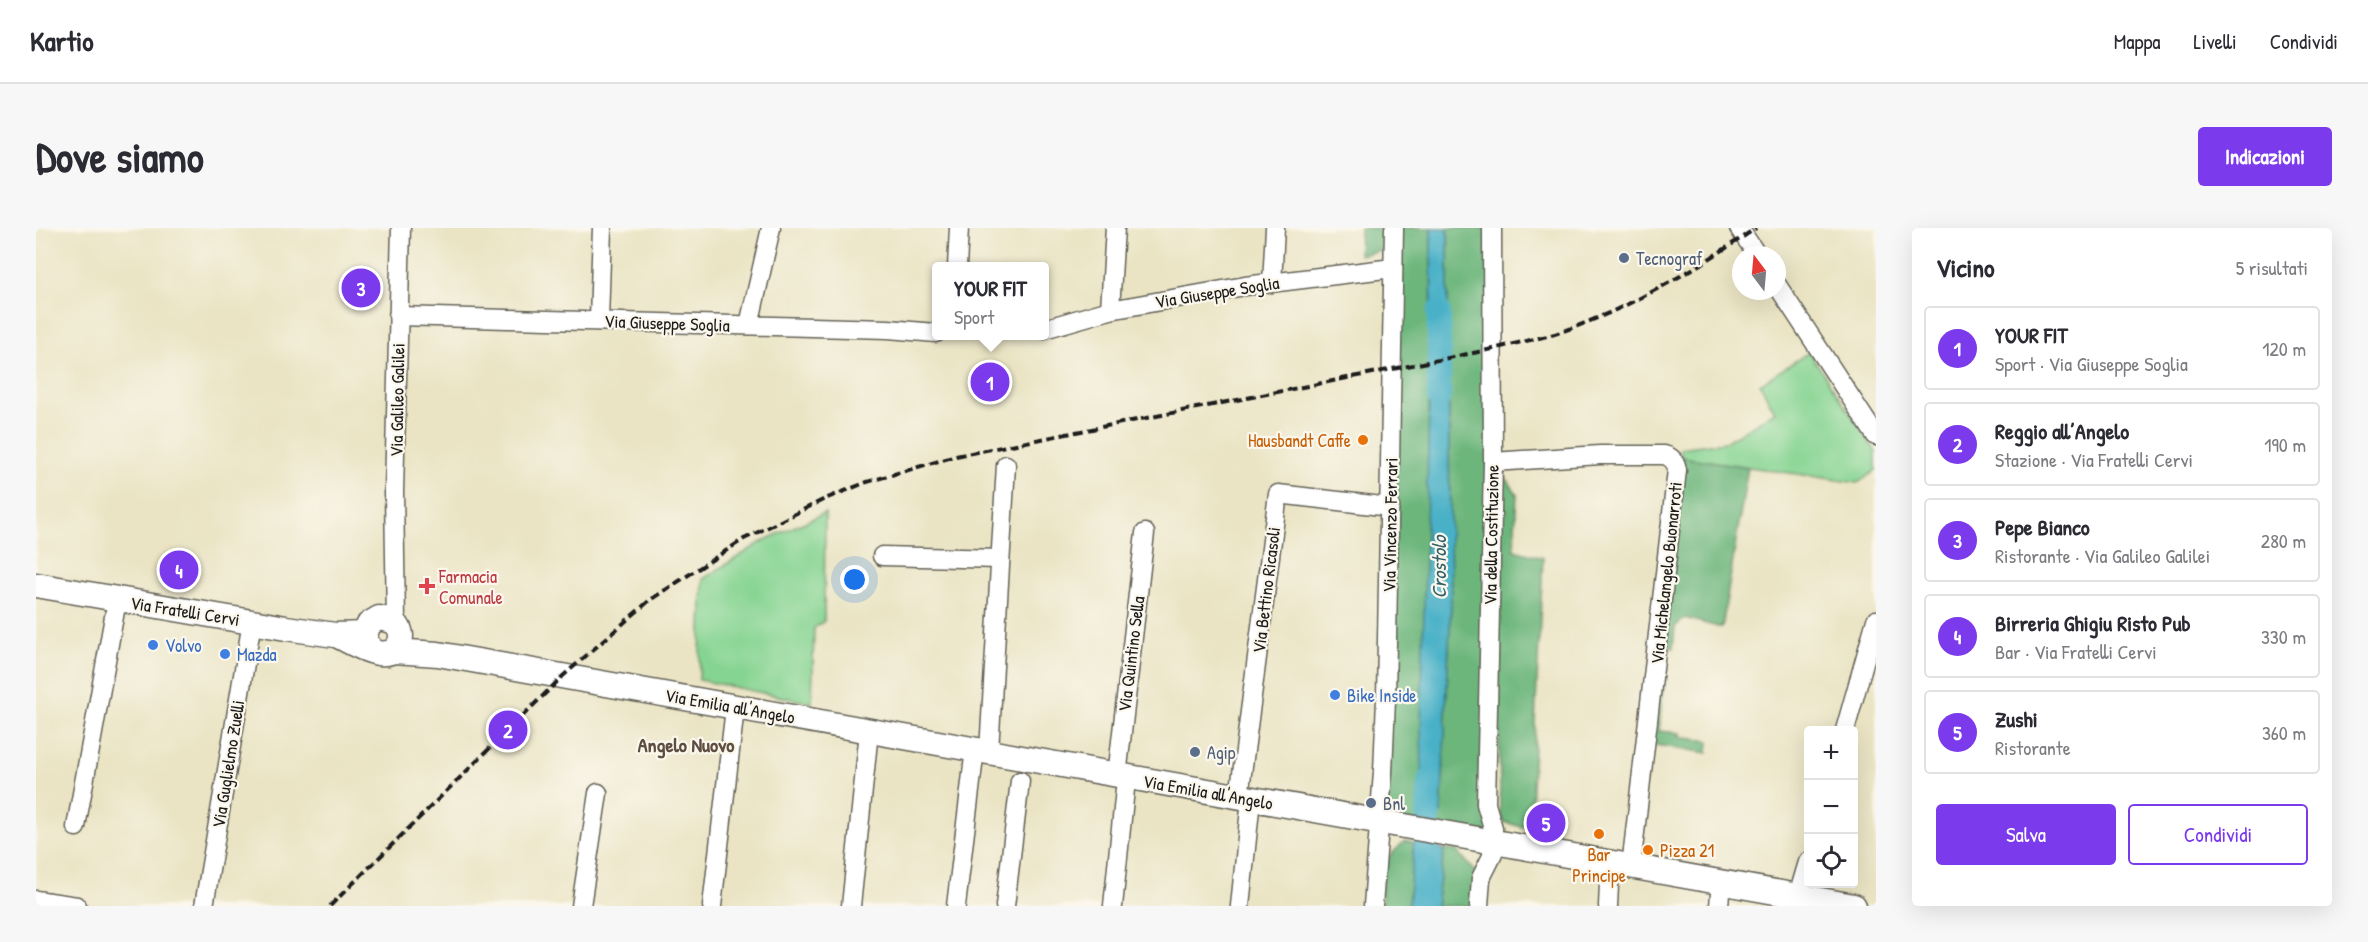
<!DOCTYPE html>
<html lang="it">
<meta charset="utf-8">
<style>
:root{--surface:#fff;--page:#f7f7f7;--text:#2b2b33;--muted:#7c7c81;--line:#e1e1e2;--accent:#7c3aed}
body{margin:0;font-family:"Patrick Hand",sans-serif;background:var(--page);color:var(--text)}
.controls{position:absolute;right:18px;bottom:18px;display:grid;overflow:hidden;border-radius:6px;box-shadow:0 6px 24px #0002}
.controls button{width:54px;height:54px;display:grid;place-items:center;padding:0;border:0;border-bottom:2px solid var(--line);background:var(--surface);color:var(--text);font:30px sans-serif}
.compass{position:absolute;left:1696px;top:18px;width:54px;height:54px;border-radius:50%;background:var(--surface);box-shadow:0 6px 24px #0002;rotate:344deg}
.you{position:absolute;left:819px;top:352px;width:21px;height:21px;margin:-15px;border:4px solid #fff;border-radius:50%;background:#1a73e8;box-shadow:0 0 0 9px #1a73e833}
.badge{display:grid;place-items:center;width:39px;height:39px;border-radius:50%;background:var(--accent);color:#fff;font-size:20px;font-weight:700}
.pin{position:absolute;translate:-50% -50%;border:3px solid #fff;box-shadow:0 2px 6px #0006}
.popup{position:absolute;left:896px;top:34px;width:117px;height:78px;box-sizing:border-box;display:grid;place-content:center;border-radius:6px;background:var(--surface);filter:drop-shadow(0 2px 4px #0005);font-size:20px;white-space:nowrap;color:var(--muted)}
.popup b{font-size:22px;color:var(--text)}
.popup::after{content:'';position:absolute;left:50%;top:100%;margin-left:-12px;border:12px solid transparent;border-top-color:var(--surface)}
.list{margin:0;padding:0;list-style:none}
h2{display:flex;justify-content:space-between;align-items:center;height:78px;margin:0;padding:0 24px;font-size:26px}
h2 small{font-size:20px;font-weight:400;color:var(--muted)}
.list li{display:grid;grid-template-columns:39px 1fr auto;gap:18px;align-items:center;box-sizing:border-box;height:84px;margin:0 12px 12px;padding:0 12px;border:2px solid var(--line);border-radius:6px}
.list b{display:block;font-size:22px;white-space:nowrap}
.list p{margin:0;font-size:20px;white-space:nowrap;color:var(--muted)}
.list em{font-size:20px;font-style:normal;color:var(--muted)}
.actions{display:flex;gap:12px;padding:18px 24px}
.actions a{flex:1;padding:14px 0;border:2px solid var(--accent);border-radius:6px;text-align:center;font-size:21px;color:var(--accent)}
.actions .main{background:var(--accent);color:#fff}
.icon{flex:none;width:33px;height:33px;fill:none;stroke:currentColor;stroke-width:2;stroke-linecap:round;stroke-linejoin:round}
.map{position:relative;flex:none;width:1840px;height:678px;overflow:hidden;border-radius:6px}
header{display:flex;align-items:center;gap:36px;box-sizing:border-box;height:84px;padding:0 30px;background:var(--surface);border-bottom:2px solid var(--line)}
header strong{font-size:28px}
nav{display:flex;gap:33px;margin-inline-start:auto;font-size:21px}
.intro{display:flex;align-items:center;justify-content:space-between;box-sizing:border-box;height:144px;padding:0 36px}
h1{margin:0;font-size:42px}
.button{padding:15px 27px;border-radius:6px;background:var(--accent);color:#fff;font-size:21px;font-weight:700}
main{display:flex;gap:36px;padding:0 36px}
aside{flex:1;background:var(--surface);border-radius:6px;box-shadow:0 6px 24px #0002}
.map>svg:first-child{display:block}
.green{fill:#86d492;stroke:#517857;stroke-width:1.5}
.forest{fill:#6cb67c;stroke:#44694c;stroke-width:1.5;fill-rule:evenodd}
.water{fill:#49b1c7;stroke:#326672;stroke-width:1.5}
.lines{fill:none;stroke-linecap:round;stroke-linejoin:round}
.river{stroke:#49b1c7;stroke-width:24}
.minor-casing{stroke:#646257;stroke-width:21}
.major-casing{stroke:#646257;stroke-width:27}
.minor{stroke:#fff;stroke-width:18}
.major{stroke:#fff;stroke-width:24}
.rail{stroke:#1c1c1c;stroke-width:4;stroke-dasharray:9 4.5;stroke-linecap:butt}
.service-dot{fill:#5c6f8a;stroke:#fbf7ec;stroke-width:2}
.food-dot{fill:#e8710a;stroke:#fbf7ec;stroke-width:2}
.health-dot{fill:#e0444e;stroke:#fbf7ec;stroke-width:2}
.shop-dot{fill:#3f7fe0;stroke:#fbf7ec;stroke-width:2}
.labels{text-anchor:middle;dominant-baseline:central;stroke-width:4.5;stroke-linejoin:round;paint-order:stroke}
.service-label{font-size:18px;fill:#4e5e75;stroke:#fbf7ec;text-anchor:start}
.street-label{font-size:18px;fill:#1c1c1c;stroke:#fbf7ec}
.food-label{font-size:18px;fill:#c56008;stroke:#fbf7ec;text-anchor:end}
.health-label{font-size:18px;fill:#be3a42;stroke:#fbf7ec;text-anchor:start}
.shop-label{font-size:18px;fill:#366cbe;stroke:#fbf7ec;text-anchor:start}
.water-label{font-size:20px;font-style:italic;fill:#305f69;stroke:#fbf7ec}
.neighbourhood-label{font-size:20px;font-weight:bold;fill:#5e4e41;stroke:#fbf7ec}
</style>
<header>
<strong>Kartio</strong>
<nav><a>Mappa</a><a>Livelli</a><a>Condividi</a></nav>
</header>
<div class="intro"><h1>Dove siamo</h1><a class="button">Indicazioni</a></div>
<main>
<div class="map">
<svg width="1840" height="678" viewBox="0 0 1840 678">
<rect width="100%" height="100%" fill="#fbf7ec"/>
<filter id="ink" filterUnits="userSpaceOnUse"><feTurbulence type="fractalNoise" baseFrequency=".0167" numOctaves="2"/><feDisplacementMap in="SourceGraphic" scale="12" xChannelSelector="R" yChannelSelector="G"/><feConvolveMatrix kernelMatrix="1 2 1 2 8 2 1 2 1" color-interpolation-filters="sRGB"/></filter>
<filter id="wash" filterUnits="userSpaceOnUse"><feTurbulence type="fractalNoise" baseFrequency=".008" numOctaves="4" result="noise"/><feDisplacementMap in="SourceGraphic" scale="24" xChannelSelector="R" yChannelSelector="G"/><feGaussianBlur stdDeviation="1.35" result="paint"/><feColorMatrix in="noise" values="0 0 0 0 0 0 0 0 0 0 0 0 0 0 0 0 0 1.4 0 .05"/><feComposite in="paint" operator="in"/></filter>
<g filter="url(#wash)">
<rect width="100%" height="100%" fill="#eae4c4"/>
<g class="green">
<polygon points="1773,124 1840,224 1840,242 1822,255 1645,229 1644,220 1689,214 1739,184 1724,156"/>
<polygon points="789,285 788,393 778,400 776,475 663,452 667,351 729,312"/>
</g>
<g class="forest">
<polygon points="1324,0 1351,0 1351,21 1323,27"/>
<path d="M1358,0H1395L1396,118L1412,115V0H1456L1457,614L1343,593ZM1412,134L1415,376L1405,585L1394,138Z"/>
<polygon points="1645,229 1712,239 1686,400 1649,390 1639,399 1637,420 1628,419 1627,426 1631,427 1623,503 1644,505 1644,509 1673,513 1672,525 1613,516"/>
<polygon points="1466,244 1481,266 1478,322 1507,330 1494,601 1468,594 1464,587 1462,373 1464,246"/>
<polygon points="1369,613 1378,615 1372,678 1345,678 1348,633"/>
<polygon points="1408,621 1421,623 1445,650 1443,678 1400,678"/>
</g>
<g class="water">
<polygon points="1395,0 1412,0 1412,115 1396,118"/>
<polygon points="1412,134 1415,376 1405,586 1387,582 1385,502 1394,137"/>
<polygon points="1378,615 1408,621 1400,678 1372,678"/>
</g>
<g class="lines">
<g class="river">
<polyline points="1403,169 1403,84"/>
<polyline points="1387,678 1394,552"/>
</g>
</g>
</g>
<g filter="url(#ink)">
<g class="lines">
<g class="minor-casing">
<g id="minor">
<polyline points="1703,0 1721,27"/>
<polyline points="921,39 923,0"/>
<polyline points="1236,55 1239,0"/>
<polyline points="1741,57 1840,208"/>
<polyline points="1074,82 1079,0"/>
<polyline points="362,88 852,101 900,105"/>
<polyline points="563,92 566,0"/>
<polyline points="713,97 735,0"/>
<polyline points="1008,101 1074,82 1209,58 1357,40"/>
<path d="M1457,234L1564,227H1628C1636,229 1640,234 1641,242L1595,639"/>
<polyline points="846,328 964,331"/>
<polyline points="360,395 358,263 365,0"/>
<polyline points="1809,502 1840,392"/>
<polyline points="953,523 970,237"/>
<polyline points="1081,548 1109,305"/>
<polyline points="1203,569 1242,266 1354,279"/>
<polyline points="40,599 81,372"/>
<polyline points="0,672 41,678"/>
<polyline points="168,678 216,394"/>
<polyline points="545,678 562,565"/>
<polyline points="676,678 699,480"/>
<polyline points="815,678 833,503"/>
<polyline points="920,678 939,521"/>
<polyline points="969,678 984,553"/>
<polyline points="1077,678 1089,561"/>
<polyline points="1204,678 1215,571"/>
<polyline points="1337,678 1347,544 1350,471 1358,0"/>
<polyline points="1443,678 1445,650 1457,626 1457,600 1450,576 1457,234 1456,0"/>
<polyline points="1572,678 1574,635"/>
<polyline points="1683,678 1685,653"/>
<polyline points="1759,678 1772,634"/>
</g>
</g>
<g class="major-casing">
<g id="major">
<polyline points="0,357 250,400 299,407 329,406"/>
<path d="M304,409C319,416 354,439 364,414C367,406 363,398 357,393L343,390L333,396L328,410L336,423"/>
<polyline points="358,423 402,426 1818,678"/>
</g>
</g>
<use href="#minor" class="minor"/>
<use href="#major" class="major"/>
<path class="rail" d="M294,678L527,448L614,372L708,311L789,271L831,254L920,228L1457,121C1476,116 1496,112 1515,107C1586,85 1659,42 1720,0"/>
</g>
</g>
<g class="service-dot">
<circle cx="1588" cy="30" r="6"/>
<circle cx="1159" cy="524" r="6"/>
<circle cx="1335" cy="575" r="6"/>
</g>
<g class="food-dot">
<circle cx="1327" cy="212" r="6"/>
<circle cx="1563" cy="606" r="6"/>
<circle cx="1612" cy="622" r="6"/>
</g>
<path class="health-dot" d="M388 349h6v6h6v6h-6v6h-6v-6h-6v-6h6z"/>
<g class="shop-dot">
<circle cx="117" cy="417" r="6"/>
<circle cx="189" cy="426" r="6"/>
<circle cx="1299" cy="467" r="6"/>
</g>
<g class="labels">
<g class="service-label">
<text x="1600" y="30">Tecnograf</text>
<text x="1171" y="524">Agip</text>
<text x="1347" y="575">Bnl</text>
</g>
<g class="street-label">
<text transform="translate(1181 64) rotate(-9)">Via Giuseppe Soglia</text>
<text transform="translate(631 95) rotate(2)">Via Giuseppe Soglia</text>
<text transform="translate(361 172) rotate(-89)">Via Galileo Galilei</text>
<text transform="translate(1354 297) rotate(-89)">Via Vincenzo Ferrari</text>
<text transform="translate(1455 307) rotate(-89)">Via della Costituzione</text>
<text transform="translate(1630 345) rotate(-84)">Via Michelangelo Buonarroti</text>
<text transform="translate(1230 362) rotate(-83)">Via Bettino Ricasoli</text>
<text transform="translate(149 383) rotate(9)">Via Fratelli Cervi</text>
<text transform="translate(1095 426) rotate(-83)">Via Quintino Sella</text>
<text transform="translate(694 478) rotate(10)">Via Emilia all'Angelo</text>
<text transform="translate(192 536) rotate(-81)">Via Guglielmo Zuelli</text>
<text transform="translate(1172 564) rotate(10)">Via Emilia all'Angelo</text>
</g>
<g class="food-label">
<text x="1315" y="212">Hausbandt Caffe</text>
<text x="1624" y="622" text-anchor="start">Pizza 21</text>
<text x="1563" y="626" text-anchor="middle">Bar<tspan x="1563" dy="21">Principe</tspan></text>
</g>
<g class="health-label">
<text x="403" y="348">Farmacia<tspan x="403" dy="21">Comunale</tspan></text>
</g>
<g class="shop-label">
<text x="129" y="417">Volvo</text>
<text x="201" y="426">Mazda</text>
<text x="1311" y="467">Bike Inside</text>
</g>
<g class="water-label">
<text transform="translate(1402 339) rotate(-90)">Crostolo</text>
</g>
<g class="neighbourhood-label">
<text x="650" y="516">Angelo Nuovo</text>
</g>
</g>
</svg>
<div class="controls">
<button>+</button>
<button>−</button>
<button><svg class="icon" aria-label="locate" viewBox="0 0 24 24"><circle cx="12" cy="12" r="6"/><path d="M12 2v4M12 18v4M2 12h4M18 12h4"/></svg></button>
</div>
<svg class="compass" viewBox="-18 -18 36 36"><path d="M0-13l5 13h-10z" fill="#e53935"/><path d="M0 13l5-13h-10z" fill="#7c7c81"/></svg>
<div class="you"></div>
<div class="pin badge" style="left:954px;top:154px">1</div>
<div class="popup"><b>YOUR FIT</b>Sport</div>
<div class="pin badge" style="left:472px;top:502px">2</div>
<div class="pin badge" style="left:325px;top:60px">3</div>
<div class="pin badge" style="left:143px;top:342px">4</div>
<div class="pin badge" style="left:1510px;top:595px">5</div>
</div>
<aside>
<h2>Vicino<small>5 risultati</small></h2>
<ul class="list">
<li><span class="badge">1</span><div><b>YOUR FIT</b><p>Sport · Via Giuseppe Soglia</p></div><em>120 m</em></li>
<li><span class="badge">2</span><div><b>Reggio all’Angelo</b><p>Stazione · Via Fratelli Cervi</p></div><em>190 m</em></li>
<li><span class="badge">3</span><div><b>Pepe Bianco</b><p>Ristorante · Via Galileo Galilei</p></div><em>280 m</em></li>
<li><span class="badge">4</span><div><b>Birreria Ghigiu Risto Pub</b><p>Bar · Via Fratelli Cervi</p></div><em>330 m</em></li>
<li><span class="badge">5</span><div><b>Zushi</b><p>Ristorante</p></div><em>360 m</em></li>
</ul>
<div class="actions"><a class="main">Salva</a><a>Condividi</a></div>
</aside>
</main>
